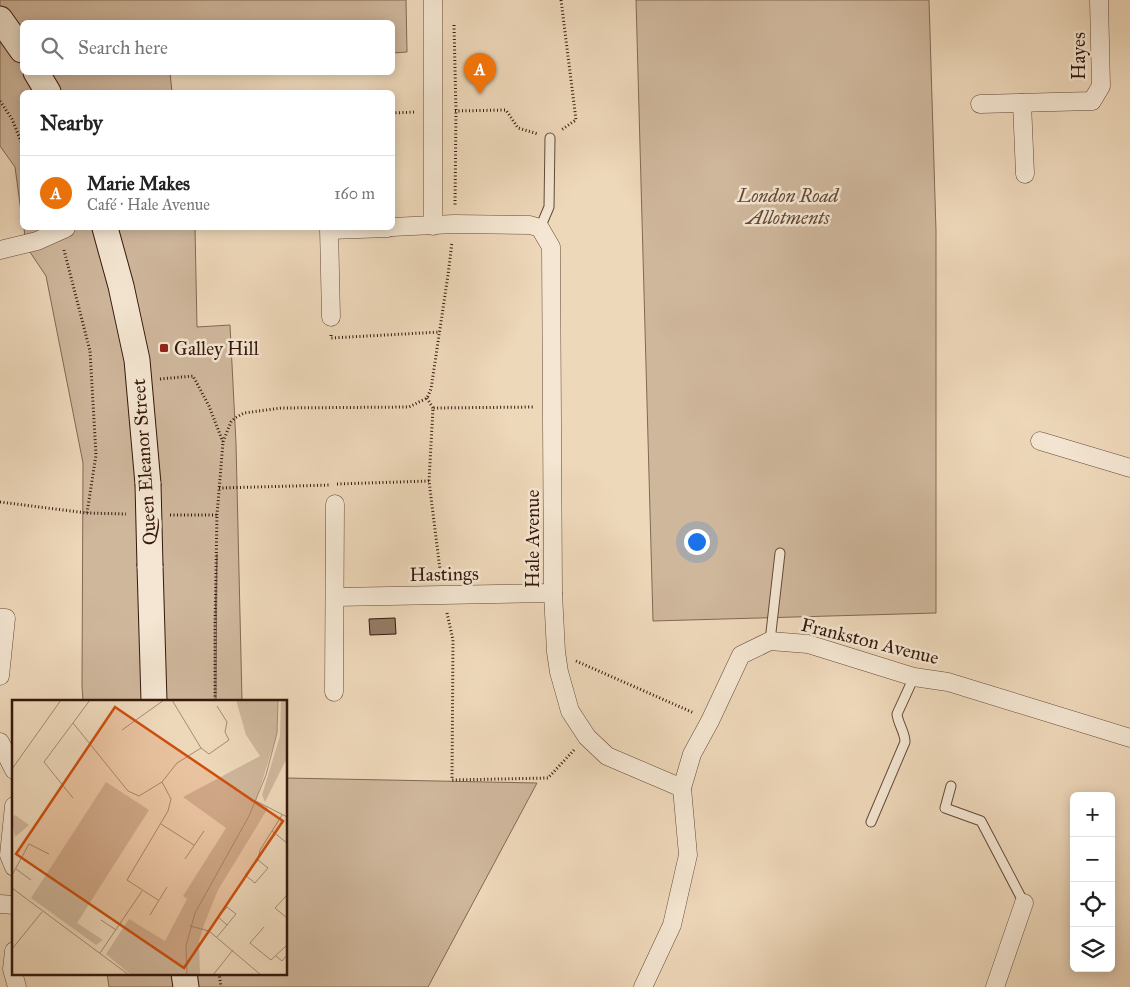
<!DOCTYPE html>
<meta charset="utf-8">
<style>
:root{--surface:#fff;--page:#f6f6f6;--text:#222;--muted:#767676;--line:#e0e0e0;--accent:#8f2418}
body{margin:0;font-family:"IM FELL Great Primer",serif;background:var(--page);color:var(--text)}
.controls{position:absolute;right:15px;bottom:15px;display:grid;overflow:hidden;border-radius:8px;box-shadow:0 2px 12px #0003}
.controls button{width:45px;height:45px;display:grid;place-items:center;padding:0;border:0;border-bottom:1px solid var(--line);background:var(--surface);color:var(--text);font:25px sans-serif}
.you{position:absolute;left:696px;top:541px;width:18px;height:18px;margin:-12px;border:4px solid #fff;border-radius:50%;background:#1a73e8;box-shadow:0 0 0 8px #1a73e833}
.badge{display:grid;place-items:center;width:32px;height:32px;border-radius:50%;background:var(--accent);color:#fff;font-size:16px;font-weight:700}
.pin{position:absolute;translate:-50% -41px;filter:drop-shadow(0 1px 2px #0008)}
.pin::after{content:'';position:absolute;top:26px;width:18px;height:15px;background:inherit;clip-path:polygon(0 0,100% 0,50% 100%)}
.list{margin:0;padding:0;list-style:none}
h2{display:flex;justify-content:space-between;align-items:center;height:65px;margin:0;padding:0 20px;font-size:21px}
h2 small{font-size:16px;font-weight:400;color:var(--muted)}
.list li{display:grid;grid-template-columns:32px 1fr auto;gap:15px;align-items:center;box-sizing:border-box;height:75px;padding:0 20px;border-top:1px solid var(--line)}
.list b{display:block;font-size:19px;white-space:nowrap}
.list p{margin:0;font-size:16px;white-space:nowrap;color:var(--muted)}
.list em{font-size:16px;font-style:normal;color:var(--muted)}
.icon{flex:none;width:28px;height:28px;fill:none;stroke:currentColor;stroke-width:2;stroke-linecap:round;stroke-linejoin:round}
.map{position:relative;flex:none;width:1130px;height:987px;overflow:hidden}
.search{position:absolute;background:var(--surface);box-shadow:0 2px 12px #0003;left:20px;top:20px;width:375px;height:55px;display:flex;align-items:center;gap:12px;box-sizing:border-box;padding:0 18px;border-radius:8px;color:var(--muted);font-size:19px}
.panel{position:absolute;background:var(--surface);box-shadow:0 2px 12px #0003;left:20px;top:90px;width:375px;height:140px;border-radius:8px}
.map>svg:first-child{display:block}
.green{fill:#cfb79c;stroke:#826854}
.building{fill:#957c66;stroke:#35180c}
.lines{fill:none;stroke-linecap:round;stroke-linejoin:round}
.lane-casing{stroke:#634838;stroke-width:11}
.street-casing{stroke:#634838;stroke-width:19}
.secondary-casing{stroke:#35180c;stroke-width:27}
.path{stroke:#35180c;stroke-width:3;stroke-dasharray:1 2.5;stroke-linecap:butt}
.lane{stroke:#f4e6d2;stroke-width:9}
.street{stroke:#f4e6d2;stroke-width:18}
.secondary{stroke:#f4e6d2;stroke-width:25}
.secondary-bridge-casing{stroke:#35180c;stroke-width:27;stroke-linecap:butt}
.secondary-bridge{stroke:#f4e6d2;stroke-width:25}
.poi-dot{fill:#8f2418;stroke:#f4e6d2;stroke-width:2}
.labels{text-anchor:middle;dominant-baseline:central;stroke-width:5;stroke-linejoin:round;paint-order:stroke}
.street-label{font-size:19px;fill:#35180c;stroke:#f4e6d2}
.park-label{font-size:19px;font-style:italic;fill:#634837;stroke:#f4e6d2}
.poi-label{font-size:19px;fill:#35180c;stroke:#f4e6d2;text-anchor:start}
.inset-road{fill:none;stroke:#a48b74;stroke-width:1}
.view{fill:#cd4f0c;fill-opacity:0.15;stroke:#cd4f0c;stroke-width:2.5}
.inset-edge{fill:none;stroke:#35180c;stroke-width:2.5}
</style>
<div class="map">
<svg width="1130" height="987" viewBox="0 0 1130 987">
<rect width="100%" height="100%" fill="#eed8ba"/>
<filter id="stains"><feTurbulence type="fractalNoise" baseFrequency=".004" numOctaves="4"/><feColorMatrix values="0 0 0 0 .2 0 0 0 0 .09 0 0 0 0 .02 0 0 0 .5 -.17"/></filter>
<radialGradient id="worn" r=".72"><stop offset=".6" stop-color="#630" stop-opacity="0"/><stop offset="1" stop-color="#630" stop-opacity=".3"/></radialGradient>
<g class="green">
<polygon points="0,0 406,0 407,52 393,53 392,22 22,22 22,72 170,73 172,92 22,92 22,219 15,167 0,146"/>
<polygon points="636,0 929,0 936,231 936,613 653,621"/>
<polygon points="24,228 195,228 197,327 230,325 236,443 242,701 216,701 217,554 215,624 215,701 83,701 82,686 83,463 46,276 26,246"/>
<polygon points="286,778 537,783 428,987 109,987 107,973 286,973"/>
</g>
<polygon class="building" points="395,618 396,634 370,635 369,619"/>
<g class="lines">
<g class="lane-casing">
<g id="lane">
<polyline points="540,228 549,207 550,138"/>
<polyline points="770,641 780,553"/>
<polyline points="951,786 945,808 981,821 1024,903"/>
<path d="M871,822L905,742C905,732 898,724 897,714L914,677"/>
</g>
</g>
<g class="street-casing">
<g id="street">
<polyline points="433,0 433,226"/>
<polyline points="1022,103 1025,174"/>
<polyline points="980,104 1092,101 1101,86 1099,0"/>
<polyline points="392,227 454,224 530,225 540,228 551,247 553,593 556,652 559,672 570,711 587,737 607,756 682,788"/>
<polyline points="329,228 331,317"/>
<polyline points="330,230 388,228"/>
<polyline points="0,250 37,241 66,228"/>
<polyline points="1040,441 1130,468"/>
<polyline points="335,597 553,593"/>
<polyline points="0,618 6,618 0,676"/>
<polyline points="334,692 335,504"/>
<polyline points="0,742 14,770"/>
<polyline points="14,806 9,855 14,867"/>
<polyline points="0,904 14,905"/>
<polyline points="14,951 12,969 17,987"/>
<polyline points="643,987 672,925 688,855 682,788 692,754 710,721 741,655 770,641 808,644 914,677 948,682 1130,738"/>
<polyline points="995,987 1024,903"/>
</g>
</g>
<g class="secondary-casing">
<g id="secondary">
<polyline points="0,19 22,50"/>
<polyline points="36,72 48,92"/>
<polyline points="105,228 121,286 137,360 148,484"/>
<polyline points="150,566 154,701"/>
<polyline points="184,973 186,987"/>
</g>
</g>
<g class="path">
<polyline points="561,0 576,120 561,130"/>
<polyline points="454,25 456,111 455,206"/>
<polyline points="0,101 12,119 22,144"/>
<polyline points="455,111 506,110 518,128 538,134"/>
<polyline points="392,113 416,112"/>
<polyline points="64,250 90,351 96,455 87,513"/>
<polyline points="331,335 331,338 440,332"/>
<polyline points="160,379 193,376 209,406 223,442"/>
<polyline points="427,398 433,408"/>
<polyline points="337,484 429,481"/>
<polyline points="219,488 331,485"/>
<polyline points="0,502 87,513 126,514"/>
<polyline points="170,515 217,515 215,624 215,701"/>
<polyline points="217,515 223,442 231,422 235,418 244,413 281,408 409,407 427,398 431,389 448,275 452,242"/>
<polyline points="441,578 429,481 433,408 535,407"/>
<polyline points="447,613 453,640 452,780 548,778 574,750"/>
<polyline points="576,661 694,713"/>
<polyline points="219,973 221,987"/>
</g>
<use href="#lane" class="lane"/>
<use href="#street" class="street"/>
<use href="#secondary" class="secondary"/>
<g class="secondary-bridge-casing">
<polyline id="secondary-bridge" points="148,484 150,566"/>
</g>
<use href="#secondary-bridge" class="secondary-bridge"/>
</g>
<rect class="poi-dot" x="159" y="343" width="10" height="10" rx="2.5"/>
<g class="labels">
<g class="street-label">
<text transform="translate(1078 56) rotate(-90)">Hayes</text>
<text transform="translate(144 462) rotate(-94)">Queen Eleanor Street</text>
<text transform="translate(532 539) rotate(-90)">Hale Avenue</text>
<text transform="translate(444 574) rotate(-1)">Hastings</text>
<text transform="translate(870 641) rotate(14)">Frankston Avenue</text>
</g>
<g class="park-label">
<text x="788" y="195">London Road<tspan x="788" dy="22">Allotments</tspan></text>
</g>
<g class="poi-label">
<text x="174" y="348">Galley Hill</text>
</g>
</g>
<g transform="translate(12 700)">
<rect width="275" height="275" fill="#eed8ba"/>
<path d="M224,0H266L265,33L244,101L256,108L206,190L193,222L187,241L188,275H119L94,254L117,219L153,241L175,199L171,196L214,128L171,97L248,56L234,35ZM269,0H275V58L253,102L250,95L268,36ZM94,82L137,110L65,223L91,240L84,245L19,198ZM3,115L17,125L3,137L0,119Z" fill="#cfb79c"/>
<path class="inset-road" d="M61,23L116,91L127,96L150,82L165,63L189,48L160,0M110,30L152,0M189,48L197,54L217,40L213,32L215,22L205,6M0,69L49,0M61,98L32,62L78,0M244,101L275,117M149,124L182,145M260,131L275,143M173,159L192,131M246,160L256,168L243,183L233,175L246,160L248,150L270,115M4,169L19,180M0,175L17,144L37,154M0,188L117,275M275,195L263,208L275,218M146,200L115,180L156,111L159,99L150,82M138,215L155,187M89,220L104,230M178,226L197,231L249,275M252,227L238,243L259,260L275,245M205,237L215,225L224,214L215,207L206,217L215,225M0,249L30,212M88,253L130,191M264,256L270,261L275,255M175,275L174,246L183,213L237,116L254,75L265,33L266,0M201,275L221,250"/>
<path class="view" d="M103,7L271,121L172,268L4,154Z"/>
<rect width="275" height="275" class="inset-edge"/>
</g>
<rect width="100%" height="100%" filter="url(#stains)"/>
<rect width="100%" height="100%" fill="url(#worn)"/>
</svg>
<div class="controls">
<button>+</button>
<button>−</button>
<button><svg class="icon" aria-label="locate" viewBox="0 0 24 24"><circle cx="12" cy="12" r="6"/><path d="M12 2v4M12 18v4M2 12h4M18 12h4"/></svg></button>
<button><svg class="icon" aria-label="layers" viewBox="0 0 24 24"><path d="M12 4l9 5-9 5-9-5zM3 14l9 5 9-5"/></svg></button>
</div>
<div class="you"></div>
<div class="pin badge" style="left:480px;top:94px;background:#e8710a">A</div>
<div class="search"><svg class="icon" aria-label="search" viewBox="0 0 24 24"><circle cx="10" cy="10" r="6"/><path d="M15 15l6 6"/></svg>Search here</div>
<section class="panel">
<h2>Nearby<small></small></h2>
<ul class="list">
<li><span class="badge" style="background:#e8710a">A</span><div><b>Marie Makes</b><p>Café · Hale Avenue</p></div><em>160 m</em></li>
</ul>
</section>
</div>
